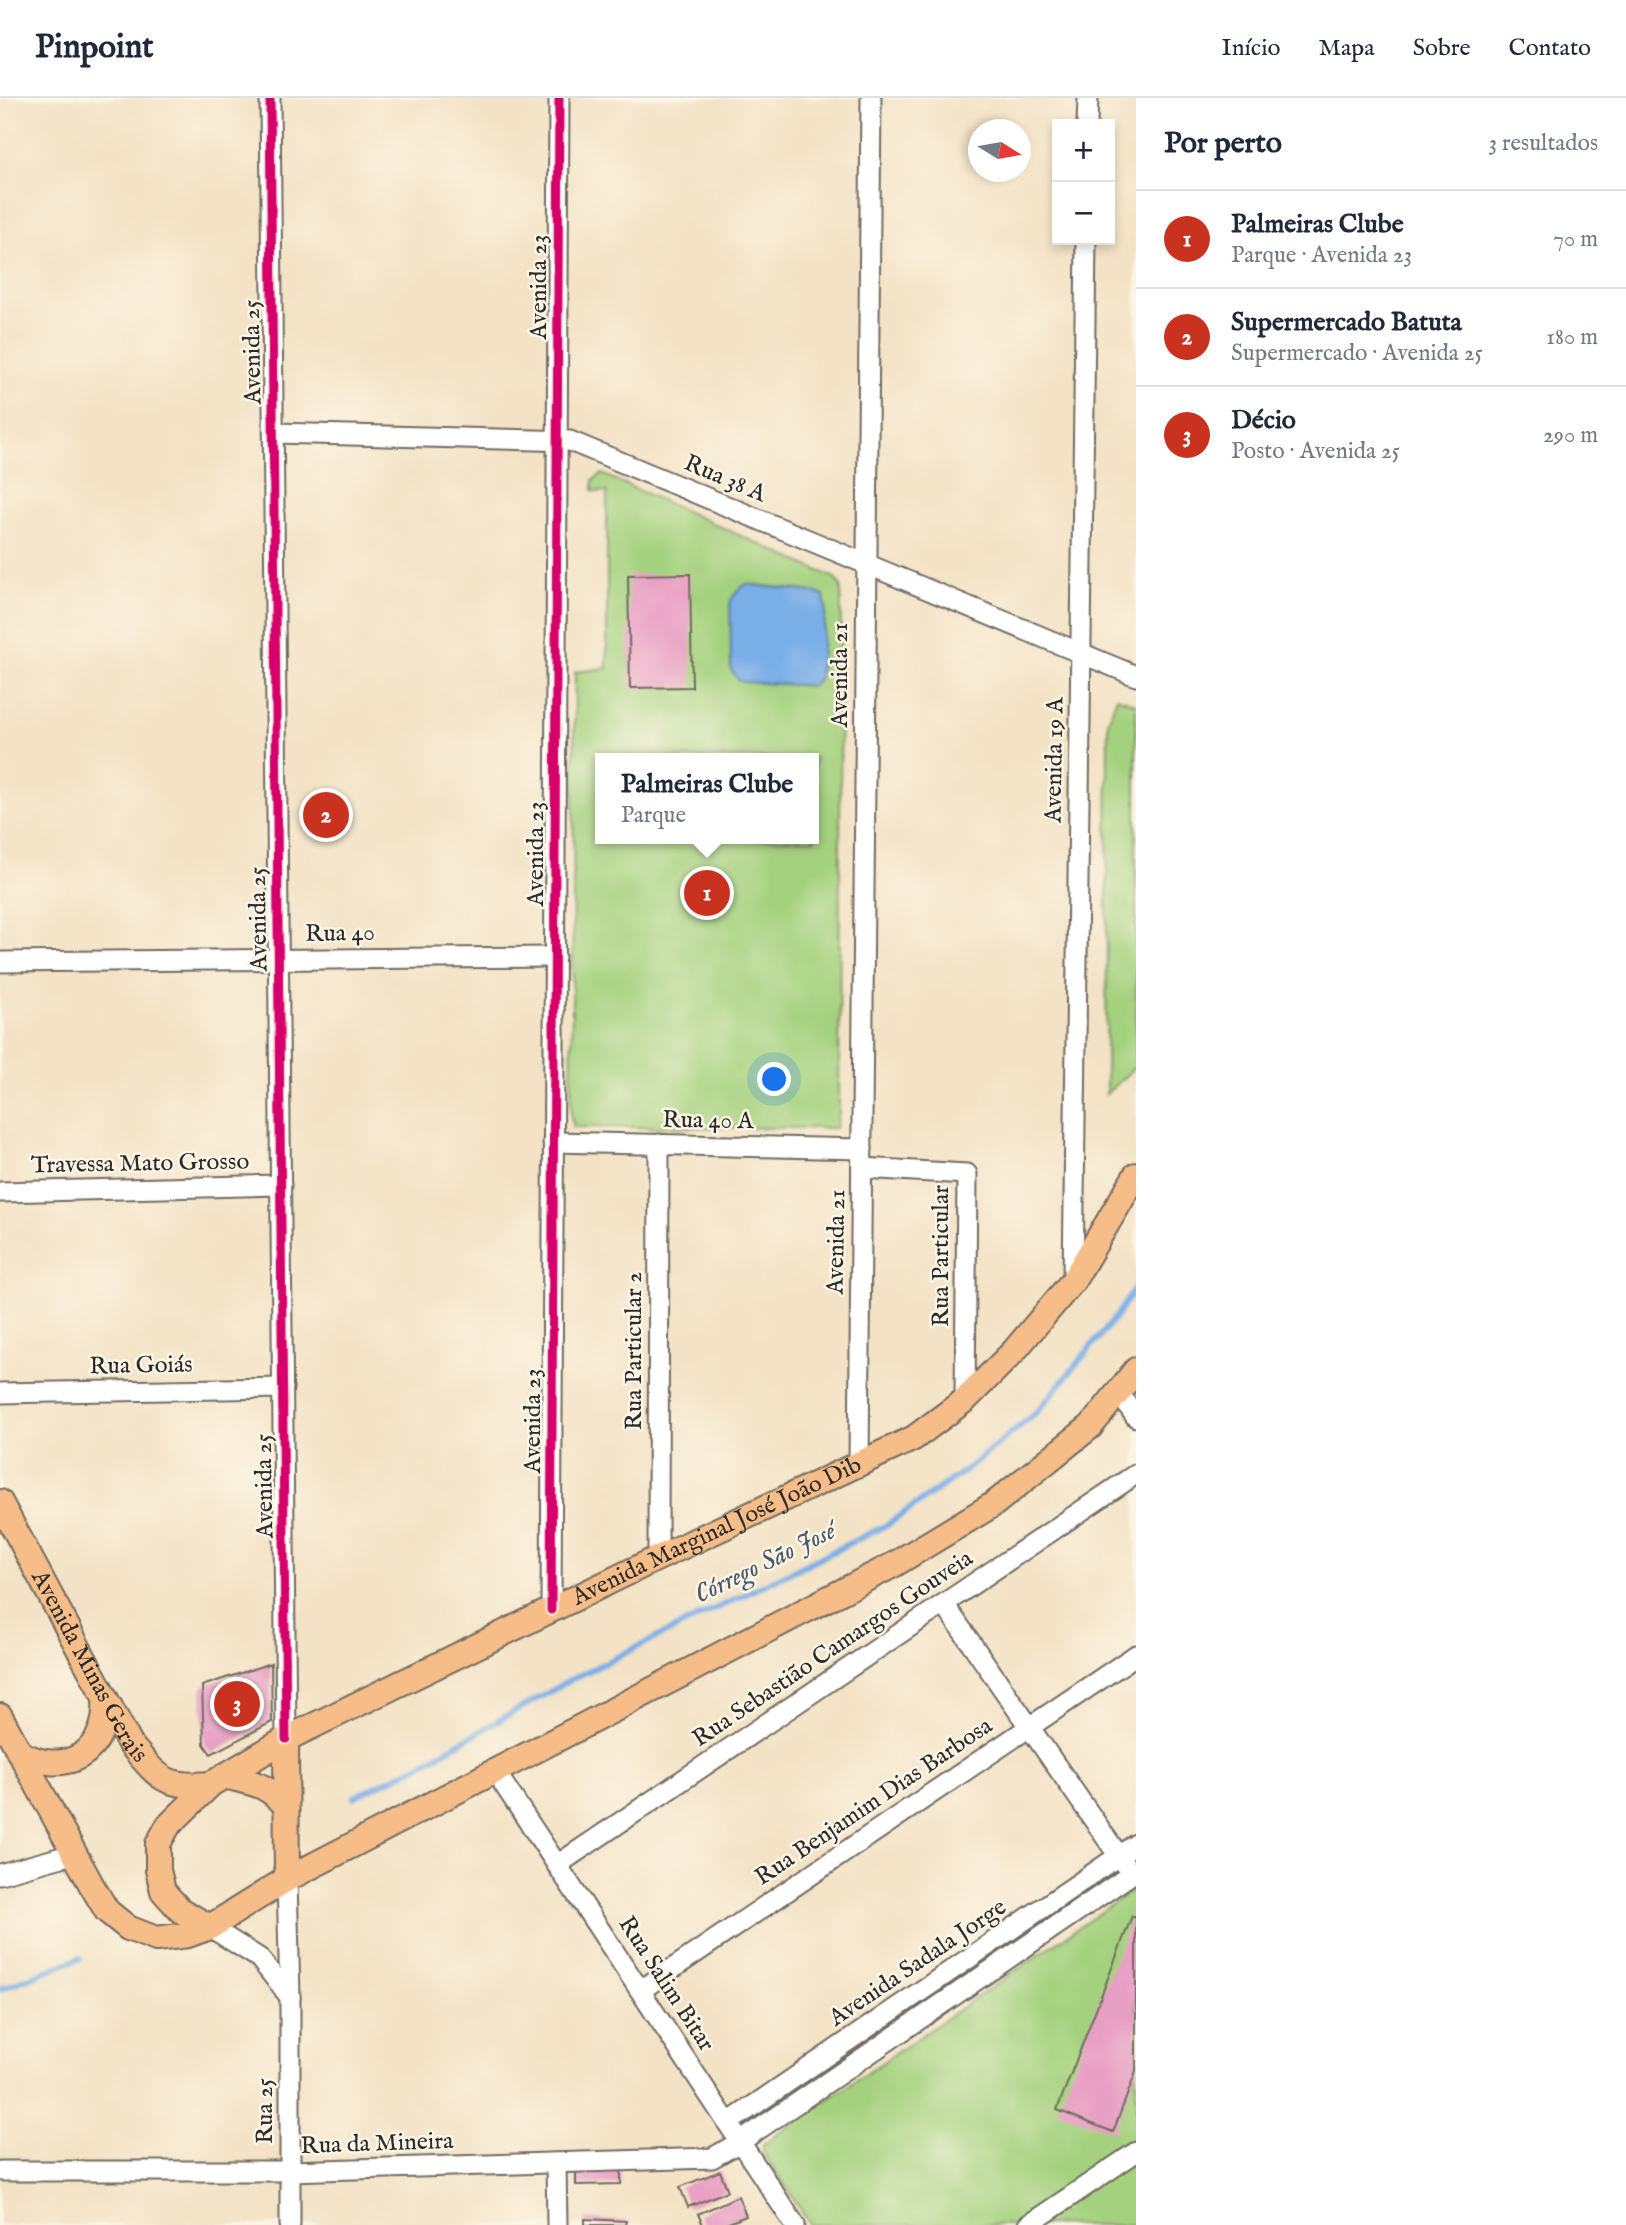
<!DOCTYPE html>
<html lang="pt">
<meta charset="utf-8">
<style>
:root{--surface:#fff;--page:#f6f6f7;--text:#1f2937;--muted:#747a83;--line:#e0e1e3;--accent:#c8321e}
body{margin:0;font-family:"IM FELL English",serif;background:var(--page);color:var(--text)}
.controls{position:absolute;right:21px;top:21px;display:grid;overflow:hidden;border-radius:0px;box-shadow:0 4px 10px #0003}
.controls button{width:63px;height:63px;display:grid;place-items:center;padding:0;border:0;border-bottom:2px solid var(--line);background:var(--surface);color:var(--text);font:35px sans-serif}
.compass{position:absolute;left:968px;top:21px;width:63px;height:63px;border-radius:50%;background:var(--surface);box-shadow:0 4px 10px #0003;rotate:101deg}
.you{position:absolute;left:775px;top:982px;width:24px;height:24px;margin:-18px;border:5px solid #fff;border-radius:50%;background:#1a73e8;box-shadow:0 0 0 10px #1a73e833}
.badge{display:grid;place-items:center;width:46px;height:46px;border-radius:50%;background:var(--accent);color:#fff;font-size:23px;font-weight:700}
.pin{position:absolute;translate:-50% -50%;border:4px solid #fff;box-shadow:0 2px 7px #0006}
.popup{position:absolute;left:595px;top:655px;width:224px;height:91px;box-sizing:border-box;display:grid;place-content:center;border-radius:0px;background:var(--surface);filter:drop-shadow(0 2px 5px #0005);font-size:23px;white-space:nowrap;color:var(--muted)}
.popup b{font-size:26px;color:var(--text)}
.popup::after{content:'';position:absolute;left:50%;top:100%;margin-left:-14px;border:14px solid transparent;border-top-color:var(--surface)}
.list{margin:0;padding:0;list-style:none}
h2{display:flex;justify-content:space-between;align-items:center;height:91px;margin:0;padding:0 28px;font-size:30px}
h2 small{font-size:23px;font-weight:400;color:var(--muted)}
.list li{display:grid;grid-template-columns:46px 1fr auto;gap:21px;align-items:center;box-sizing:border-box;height:98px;padding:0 28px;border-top:2px solid var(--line)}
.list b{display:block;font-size:26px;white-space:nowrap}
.list p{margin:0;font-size:23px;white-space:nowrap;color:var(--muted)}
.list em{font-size:23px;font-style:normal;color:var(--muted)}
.map{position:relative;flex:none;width:1136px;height:2127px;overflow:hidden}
header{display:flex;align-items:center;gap:42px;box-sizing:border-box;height:98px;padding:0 35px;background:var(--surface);border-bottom:2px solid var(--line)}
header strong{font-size:33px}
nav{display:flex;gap:38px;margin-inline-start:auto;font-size:24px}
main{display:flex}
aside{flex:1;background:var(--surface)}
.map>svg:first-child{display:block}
.green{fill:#a4d17e;stroke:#687e54;stroke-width:2;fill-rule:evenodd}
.water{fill:#79aee7;stroke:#526c89;stroke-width:2}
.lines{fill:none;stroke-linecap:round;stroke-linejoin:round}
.stream{stroke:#79aee7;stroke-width:6}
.building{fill:#e89fc4}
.minor-casing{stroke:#716b61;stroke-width:23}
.major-casing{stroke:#716b61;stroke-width:28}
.minor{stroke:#fff;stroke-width:19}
.major{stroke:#f7bd88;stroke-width:24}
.cycleway-casing{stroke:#fcf5e5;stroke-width:13}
.cycleway{stroke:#d6006c;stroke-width:9}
.labels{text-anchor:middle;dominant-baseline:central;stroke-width:5;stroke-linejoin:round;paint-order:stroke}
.street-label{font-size:24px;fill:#2b2b2b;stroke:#fcf5e5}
.water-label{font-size:26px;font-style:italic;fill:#46596d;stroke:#fcf5e5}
</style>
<header>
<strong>Pinpoint</strong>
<nav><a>Início</a><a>Mapa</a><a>Sobre</a><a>Contato</a></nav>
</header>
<main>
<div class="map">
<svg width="1136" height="2127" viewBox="0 0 1136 2127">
<rect width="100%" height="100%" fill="#fcf5e5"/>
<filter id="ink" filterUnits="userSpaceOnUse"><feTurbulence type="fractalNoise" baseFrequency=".0143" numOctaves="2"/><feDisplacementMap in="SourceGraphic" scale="14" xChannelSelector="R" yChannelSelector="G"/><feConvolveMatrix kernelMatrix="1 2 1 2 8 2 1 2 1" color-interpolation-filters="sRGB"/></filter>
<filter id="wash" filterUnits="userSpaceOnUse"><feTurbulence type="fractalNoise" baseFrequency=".00686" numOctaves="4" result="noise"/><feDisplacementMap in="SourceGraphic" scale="28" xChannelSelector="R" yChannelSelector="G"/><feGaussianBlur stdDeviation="1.57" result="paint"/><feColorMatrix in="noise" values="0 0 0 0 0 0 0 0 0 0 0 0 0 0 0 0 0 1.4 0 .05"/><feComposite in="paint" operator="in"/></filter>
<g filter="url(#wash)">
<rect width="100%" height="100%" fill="#f3e2c5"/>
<g class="green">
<path d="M602,376L833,479L841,488L839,1015L836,1030L574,1029L571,1019L575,574L607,570V394L593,393V382ZM600,660H814V741H600Z"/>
<polygon points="1117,599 1136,606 1136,968 1106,996 1108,624"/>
<polygon points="1136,1790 1136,2127 811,2127 762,2053 762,2047"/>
</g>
<polygon class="water" points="746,486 814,494 824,498 826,510 819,580 812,588 743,584 738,582 731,572 730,504 737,493"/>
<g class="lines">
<g class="stream">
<polyline points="354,1699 422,1666 574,1580 887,1427 971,1368 1038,1313 1117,1217 1136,1189"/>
<polyline points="0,1891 80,1860"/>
</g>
</g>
<g id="blocks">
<g class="building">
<polygon points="690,476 692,589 630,590 628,477"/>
<polygon points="271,1565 272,1624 211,1656 204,1646 202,1588"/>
<polygon points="1132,1818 1136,1820 1136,1974 1113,2034 1057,2012"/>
<polygon points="621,2069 621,2086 576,2087 576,2070"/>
<polygon points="720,2073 728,2093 688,2109 680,2089"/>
<polygon points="738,2098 746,2118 724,2127 703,2127 698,2116"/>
<polygon points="585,2121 626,2123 625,2127 585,2127"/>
</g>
</g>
</g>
<g filter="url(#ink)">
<use href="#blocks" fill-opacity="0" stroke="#716b61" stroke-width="2"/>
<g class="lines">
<g class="minor-casing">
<g id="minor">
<polyline points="270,0 286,1641"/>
<polyline points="1087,26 1088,0"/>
<polyline points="274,335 570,343 1136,578"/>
<polyline points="0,864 555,859"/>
<polyline points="553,1044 862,1051"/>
<polyline points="862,1070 967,1076 965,1302"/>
<polyline points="0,1094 281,1087"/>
<polyline points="1073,1182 1086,142"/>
<polyline points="0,1295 283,1290"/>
<polyline points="1119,1295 1136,1319"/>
<polyline points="859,1365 871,0"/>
<polyline points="658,1460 659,1046"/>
<polyline points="944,1506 1125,1767"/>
<polyline points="551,1512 559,0"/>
<polyline points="495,1673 795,2127"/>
<polyline points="557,1767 1136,1376"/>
<polyline points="0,1776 73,1756"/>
<polyline points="287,1781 290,1899 290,2127"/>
<polyline points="210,1829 259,1860 290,1899"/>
<polyline points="641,1892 1136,1557"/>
<polyline points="728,2025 1136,1746"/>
<polyline points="556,2065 557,2127"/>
<polyline points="0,2073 289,2073 712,2060 740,2044 1136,1773"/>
<polyline points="1028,2127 1136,2054"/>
</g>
</g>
<g class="major-casing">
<g id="major">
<path id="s1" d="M0,1404L130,1646C159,1680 164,1690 211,1686"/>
<polyline points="0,1618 92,1788 107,1813 128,1830 156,1841 188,1837 210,1829 287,1781 895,1466 994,1406 1091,1328 1136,1272"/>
<polyline points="286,1641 287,1781"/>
<path d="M19,1654C65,1681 109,1654 105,1601"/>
<path d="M224,1678C252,1685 266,1685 286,1708"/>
<path id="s2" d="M210,1829L180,1812L163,1793L158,1772V1746L168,1728L211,1686L286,1641L658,1460L914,1340L965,1302L1014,1253L1073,1183L1136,1077"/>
</g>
</g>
<use href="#minor" class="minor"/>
<use href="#major" class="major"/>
<g class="cycleway-casing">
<g id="cycleway">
<polyline points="270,0 286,1641"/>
<polyline points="551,1512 559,0"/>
</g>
</g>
<use href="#cycleway" class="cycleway"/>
</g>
</g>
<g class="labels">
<g class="street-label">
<text transform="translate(539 189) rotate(-90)">Avenida 23</text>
<text transform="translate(253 254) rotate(-91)">Avenida 25</text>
<text transform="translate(725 381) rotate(23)">Rua 38 A</text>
<text transform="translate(840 577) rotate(-90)">Avenida 21</text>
<text transform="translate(1055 662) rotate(-89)">Avenida 19 A</text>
<text transform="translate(536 756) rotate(-90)">Avenida 23</text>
<text transform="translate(259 821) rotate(-91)">Avenida 25</text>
<text transform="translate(340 836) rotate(-1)">Rua 40</text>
<text transform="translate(708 1023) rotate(1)">Rua 40 A</text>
<text transform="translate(140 1066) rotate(-1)">Travessa Mato Grosso</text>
<text transform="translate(837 1144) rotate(-89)">Avenida 21</text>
<text transform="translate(941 1158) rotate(-90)">Rua Particular</text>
<text transform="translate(634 1253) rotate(-90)">Rua Particular 2</text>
<text transform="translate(141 1268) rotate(-1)">Rua Goiás</text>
<text transform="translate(533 1323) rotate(-90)">Avenida 23</text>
<text transform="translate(265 1388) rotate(-91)">Avenida 25</text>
<text stroke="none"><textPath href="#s2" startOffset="754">Avenida Marginal José João Dib</textPath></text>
<text transform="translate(833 1551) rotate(-34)">Rua Sebastião Camargos Gouveia</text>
<text stroke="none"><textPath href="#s1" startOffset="187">Avenida Minas Gerais</textPath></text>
<text transform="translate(874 1704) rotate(-34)">Rua Benjamim Dias Barbosa</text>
<text transform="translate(918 1865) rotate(-34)">Avenida Sadala Jorge</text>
<text transform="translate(666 1886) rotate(57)">Rua Salim Bitar</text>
<text transform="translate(265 2013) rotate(-90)">Rua 25</text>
<text transform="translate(377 2046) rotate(-2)">Rua da Mineira</text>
</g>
<g class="water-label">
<text transform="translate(765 1465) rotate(-26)">Córrego São José</text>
</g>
</g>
</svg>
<div class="controls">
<button>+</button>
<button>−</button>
</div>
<svg class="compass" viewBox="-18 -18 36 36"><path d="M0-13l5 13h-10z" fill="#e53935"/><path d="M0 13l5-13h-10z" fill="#747a83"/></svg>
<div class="you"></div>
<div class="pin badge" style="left:707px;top:795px">1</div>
<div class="popup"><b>Palmeiras Clube</b>Parque</div>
<div class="pin badge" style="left:326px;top:717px">2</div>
<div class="pin badge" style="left:237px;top:1606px">3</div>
</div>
<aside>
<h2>Por perto<small>3 resultados</small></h2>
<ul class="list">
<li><span class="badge">1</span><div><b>Palmeiras Clube</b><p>Parque · Avenida 23</p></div><em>70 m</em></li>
<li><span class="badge">2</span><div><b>Supermercado Batuta</b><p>Supermercado · Avenida 25</p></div><em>180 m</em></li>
<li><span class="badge">3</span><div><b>Décio</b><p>Posto · Avenida 25</p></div><em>290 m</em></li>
</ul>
</aside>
</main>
